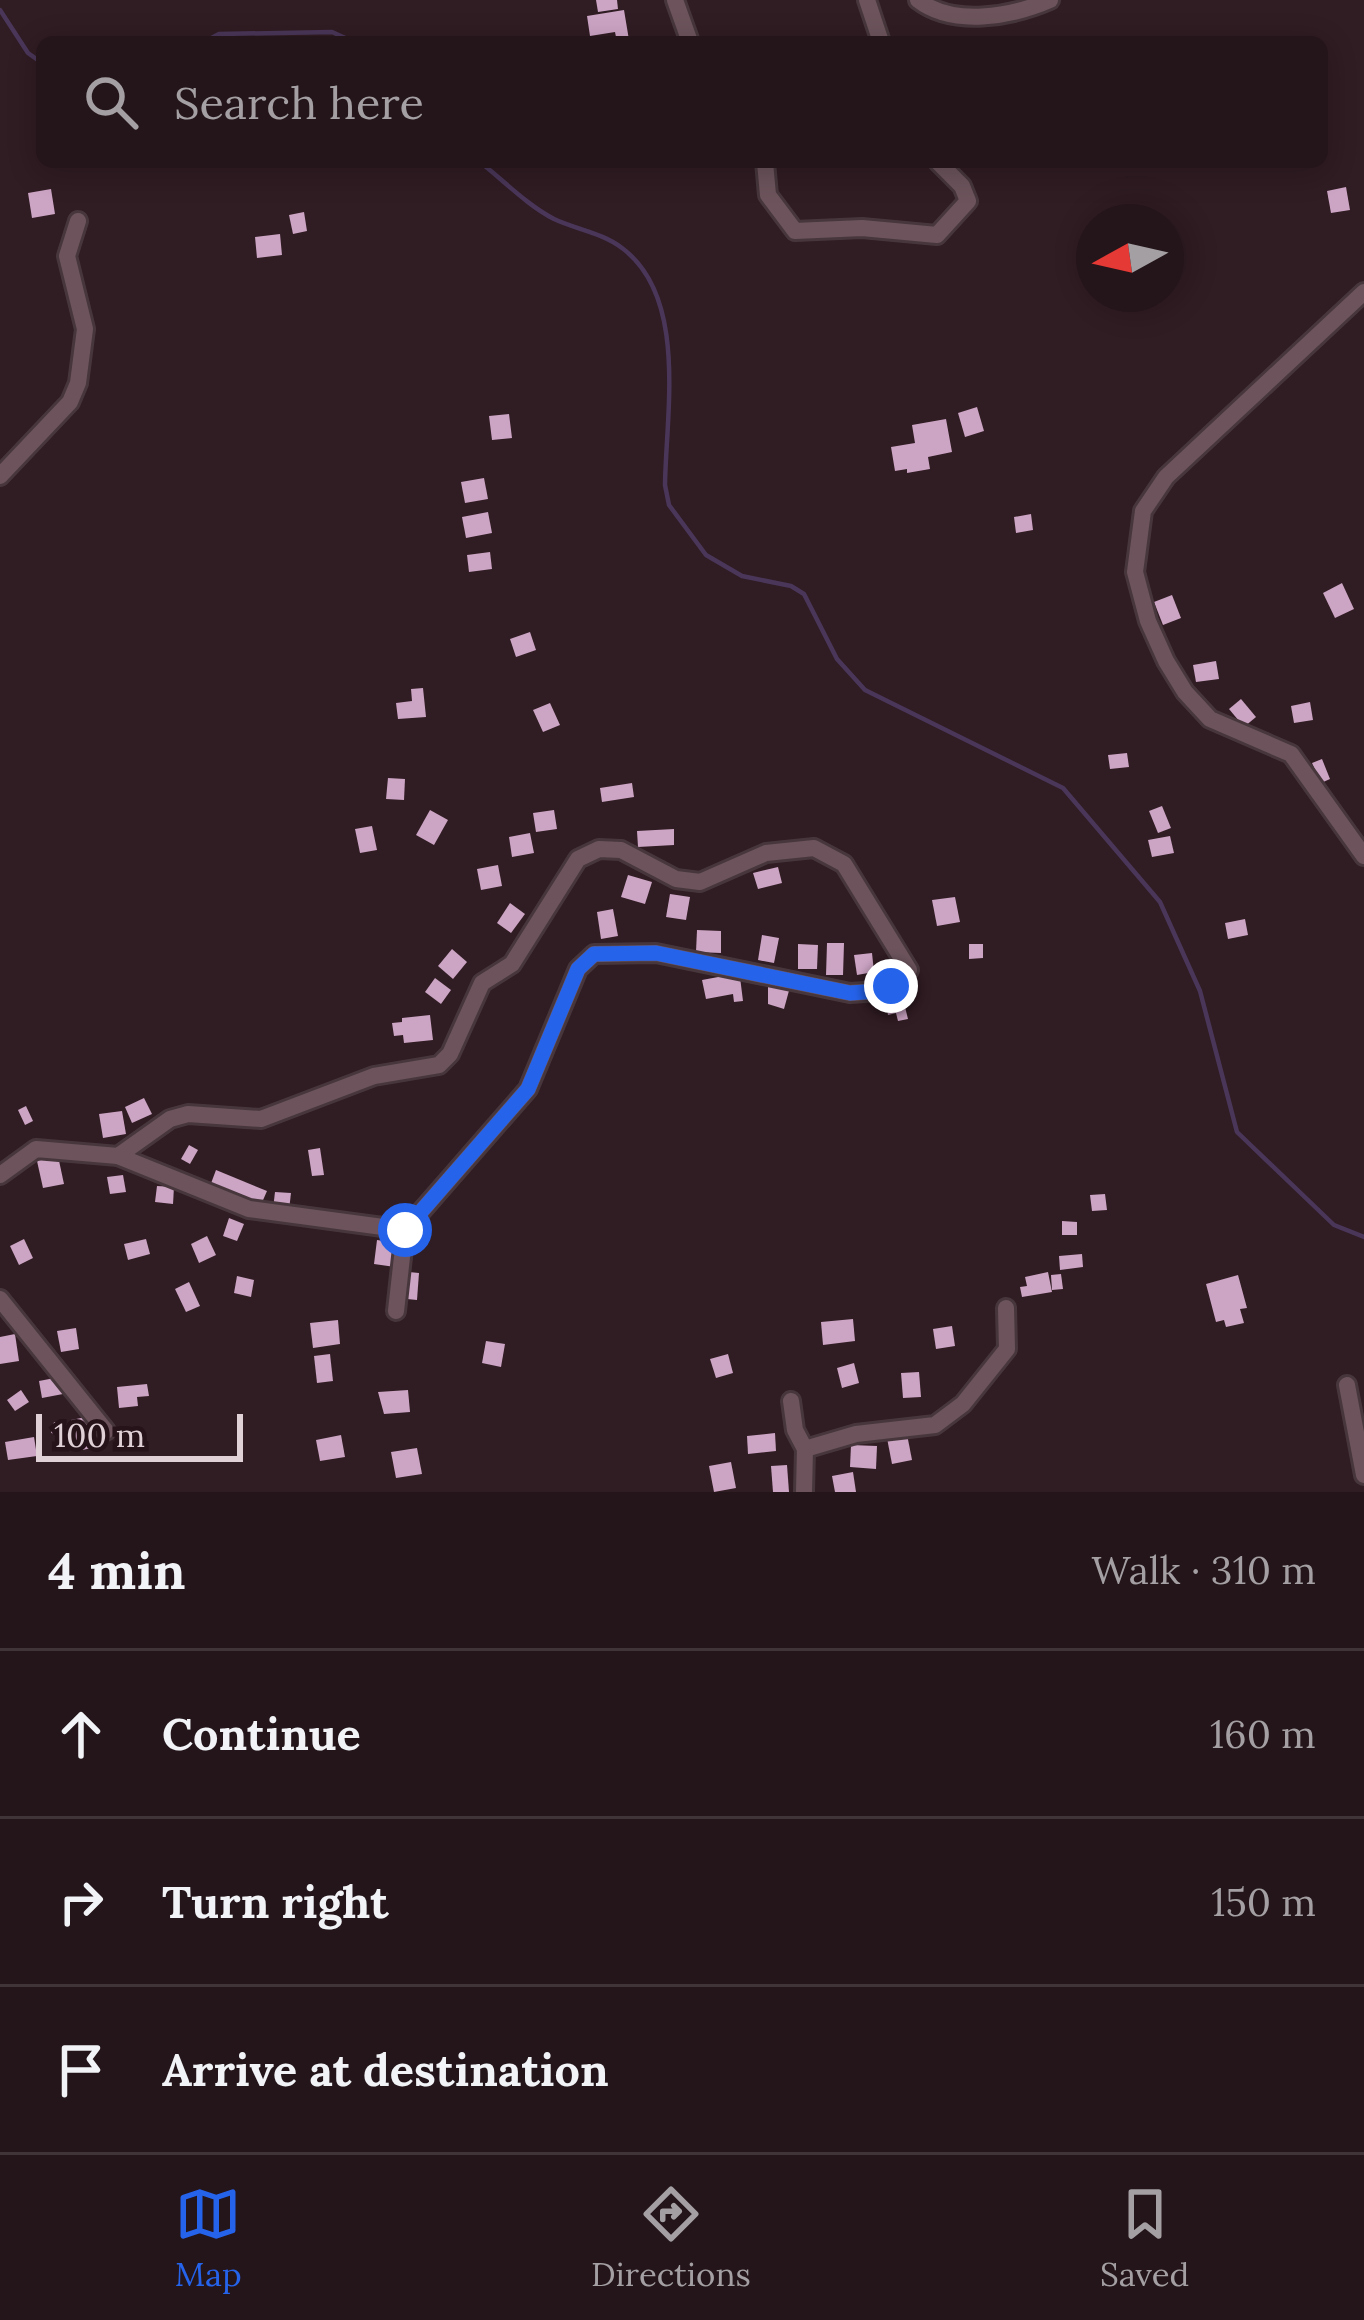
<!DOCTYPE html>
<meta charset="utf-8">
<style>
:root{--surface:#24151a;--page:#302227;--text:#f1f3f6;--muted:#a39fa2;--line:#413439;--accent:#2563eb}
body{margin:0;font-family:Lora,serif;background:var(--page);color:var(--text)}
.compass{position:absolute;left:1076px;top:204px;width:108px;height:108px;border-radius:50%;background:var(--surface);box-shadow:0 6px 30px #0003;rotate:262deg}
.scale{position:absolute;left:36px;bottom:30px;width:207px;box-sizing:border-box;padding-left:12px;border:6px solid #dfd1d5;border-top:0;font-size:33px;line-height:42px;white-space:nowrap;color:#dfd1d5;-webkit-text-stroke:9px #261319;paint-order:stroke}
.stop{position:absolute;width:36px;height:36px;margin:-27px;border:9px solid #2563eb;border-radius:50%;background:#fff}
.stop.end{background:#2563eb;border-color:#fff;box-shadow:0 3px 12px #0008}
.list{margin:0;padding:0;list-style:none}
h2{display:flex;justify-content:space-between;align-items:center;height:156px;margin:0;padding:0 48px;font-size:51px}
h2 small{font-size:39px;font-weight:400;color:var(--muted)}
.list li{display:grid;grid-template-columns:78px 1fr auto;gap:36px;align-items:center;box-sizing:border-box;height:168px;padding:0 48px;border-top:3px solid var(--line)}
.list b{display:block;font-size:45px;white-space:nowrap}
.list em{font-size:39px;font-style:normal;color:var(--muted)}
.icon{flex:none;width:66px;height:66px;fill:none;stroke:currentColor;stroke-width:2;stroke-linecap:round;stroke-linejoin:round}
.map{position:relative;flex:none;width:1364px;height:1492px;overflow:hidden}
.search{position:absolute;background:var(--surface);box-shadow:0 6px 30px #0003;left:36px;right:36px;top:36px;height:132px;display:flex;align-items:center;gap:30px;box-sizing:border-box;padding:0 42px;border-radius:18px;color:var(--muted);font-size:45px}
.sheet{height:660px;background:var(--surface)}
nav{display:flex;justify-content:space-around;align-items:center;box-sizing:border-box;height:168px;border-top:3px solid var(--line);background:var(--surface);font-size:33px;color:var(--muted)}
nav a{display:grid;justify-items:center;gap:6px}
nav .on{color:var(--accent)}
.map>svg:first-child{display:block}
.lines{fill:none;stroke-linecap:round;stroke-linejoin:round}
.stream{stroke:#4a3659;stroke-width:4.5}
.building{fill:#cca4c4}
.street-casing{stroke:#47373c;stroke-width:22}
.street{stroke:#6d545c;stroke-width:16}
.route{stroke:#2563eb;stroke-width:15}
</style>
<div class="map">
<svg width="1364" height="1492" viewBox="0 0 1364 1492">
<rect width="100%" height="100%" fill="#301c23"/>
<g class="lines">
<g class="stream">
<polyline points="0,10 28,53 42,63"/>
<polyline points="204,42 219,34 332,32 354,42"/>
<path d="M480,162C503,180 527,205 554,219C575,229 603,233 622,248C688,297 666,413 665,485L669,505L706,555L742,576L791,586L804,594L837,659L865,690L1063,788L1160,902L1200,991L1237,1132L1334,1225L1364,1237"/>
</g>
</g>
<g class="building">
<polygon points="596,0 617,0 618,9 598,12"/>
<polygon points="624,10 629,40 617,42 615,32 590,36 587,16"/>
<polygon points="1346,187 1350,210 1331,213 1327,191"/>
<polygon points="51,189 55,214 32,218 28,193"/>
<polygon points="304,212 307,231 293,234 289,215"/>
<polygon points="280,234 282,255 257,258 255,237"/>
<polygon points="977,407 984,431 965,437 958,413"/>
<polygon points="509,414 512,438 492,440 489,416"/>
<polygon points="946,419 952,452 928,457 930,469 907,473 907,469 895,471 891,447 915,443 912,425"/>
<polygon points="484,478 488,499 465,503 461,482"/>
<polygon points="488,512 492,533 466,538 462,517"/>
<polygon points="1031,514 1033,530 1016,533 1014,517"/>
<polygon points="490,552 492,569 469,572 467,555"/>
<polygon points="1342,583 1354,609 1335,618 1323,593"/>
<polygon points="1172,595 1181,618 1163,625 1154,602"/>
<polygon points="530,632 536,650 516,657 510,639"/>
<polygon points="1216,661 1219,679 1196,682 1193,665"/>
<polygon points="423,688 426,717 398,719 396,703 412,701 411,689"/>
<polygon points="1241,699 1256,717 1244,727 1229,709"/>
<polygon points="1310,702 1313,720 1294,723 1291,706"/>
<polygon points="550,703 560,725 543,732 533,710"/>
<polygon points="1127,753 1129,767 1110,769 1108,755"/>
<polygon points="1322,759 1330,779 1321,783 1312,763"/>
<polygon points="388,778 405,779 404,800 386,799"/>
<polygon points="632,783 634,797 602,802 600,788"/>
<polygon points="1162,806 1171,828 1158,833 1149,811"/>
<polygon points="430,810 448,820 434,845 416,835"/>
<polygon points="554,810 557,829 536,832 533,813"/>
<polygon points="372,826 377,850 360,853 355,829"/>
<polygon points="674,829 674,845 638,847 637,831"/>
<polygon points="530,833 534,853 512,857 509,837"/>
<polygon points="1170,836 1174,853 1152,857 1148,840"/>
<polygon points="498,865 502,886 481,890 477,869"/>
<polygon points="778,867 782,883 758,889 753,873"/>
<polygon points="628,875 652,882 645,904 621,897"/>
<polygon points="670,894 690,897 686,920 666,917"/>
<polygon points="955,897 960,922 937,926 932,900"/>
<polygon points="510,903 525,914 511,933 497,923"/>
<polygon points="613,909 618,936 601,939 597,912"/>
<polygon points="1245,919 1248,935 1228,939 1225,923"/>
<polygon points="697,930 721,931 721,953 696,952"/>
<polygon points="762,935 779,938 774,963 758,960"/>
<polygon points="827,943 844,943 843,975 826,975"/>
<polygon points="798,944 818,945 817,969 798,969"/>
<polygon points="969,944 983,944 983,958 969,959"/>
<polygon points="452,949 467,962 453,979 438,966"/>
<polygon points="872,953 874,972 857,975 854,955"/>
<polygon points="729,975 729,978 740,977 743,1001 734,1002 733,994 706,999 702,980"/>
<polygon points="435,978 451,990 441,1004 425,992"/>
<polygon points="768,982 790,987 784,1009 768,1004"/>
<polygon points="902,995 908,1019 898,1021 896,1013 888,1015 885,999"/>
<polygon points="430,1015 433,1040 404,1043 403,1035 394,1036 392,1023 402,1022 402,1018"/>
<polygon points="144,1098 152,1114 132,1123 125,1107"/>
<polygon points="26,1106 33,1121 25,1125 18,1110"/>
<polygon points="122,1111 126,1134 103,1138 99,1114"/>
<polygon points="189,1145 198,1150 190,1164 181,1159"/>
<polygon points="320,1148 324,1175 312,1176 308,1150"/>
<polygon points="58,1156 64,1184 43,1188 37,1161"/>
<polygon points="216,1170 267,1191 260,1207 210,1186"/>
<polygon points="123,1175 126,1192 110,1194 107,1177"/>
<polygon points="157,1186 174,1187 173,1204 155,1202"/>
<polygon points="275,1192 291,1193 289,1210 273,1209"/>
<polygon points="1105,1194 1107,1210 1092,1211 1090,1195"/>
<polygon points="229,1218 244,1224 237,1241 223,1236"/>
<polygon points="1062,1221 1077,1222 1077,1235 1062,1235"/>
<polygon points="207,1236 216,1255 199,1263 191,1244"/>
<polygon points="24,1239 33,1258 19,1265 10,1246"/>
<polygon points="146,1239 150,1254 128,1260 124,1244"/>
<polygon points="377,1240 398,1243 395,1267 374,1264"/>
<polygon points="1082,1254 1083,1267 1060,1270 1059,1256"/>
<polygon points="409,1272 419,1273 417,1300 407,1299"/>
<polygon points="1048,1272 1052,1292 1022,1297 1020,1287 1027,1286 1025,1277"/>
<polygon points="1061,1274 1063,1289 1052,1290 1051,1275"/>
<polygon points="1238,1275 1247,1308 1240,1309 1244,1323 1226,1327 1224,1320 1216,1322 1206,1284"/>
<polygon points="237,1276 254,1280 251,1297 234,1293"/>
<polygon points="189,1282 200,1306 186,1312 175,1289"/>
<polygon points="853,1319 855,1341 823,1345 821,1322"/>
<polygon points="338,1320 340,1344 313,1348 310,1323"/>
<polygon points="952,1326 955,1346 936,1349 933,1329"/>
<polygon points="76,1328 79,1349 61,1352 57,1331"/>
<polygon points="15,1334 19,1361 0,1364 0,1337"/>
<polygon points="486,1341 505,1344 501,1367 482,1363"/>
<polygon points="330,1354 333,1381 317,1383 314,1356"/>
<polygon points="728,1354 733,1373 716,1378 710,1359"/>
<polygon points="854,1363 859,1383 842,1388 837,1368"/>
<polygon points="919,1372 921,1397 903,1398 901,1373"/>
<polygon points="60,1377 63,1394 42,1398 39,1381"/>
<polygon points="147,1384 149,1396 137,1397 138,1406 119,1408 117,1387"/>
<polygon points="21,1390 29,1402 15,1411 7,1400"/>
<polygon points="408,1390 410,1412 384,1414 378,1392"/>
<polygon points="91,1416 97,1447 77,1451 71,1420"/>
<polygon points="54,1422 68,1425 66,1436 51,1433"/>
<polygon points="906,1429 912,1460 892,1464 886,1433"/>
<polygon points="775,1433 776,1451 748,1454 747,1436"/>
<polygon points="341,1435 345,1457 320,1461 316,1440"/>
<polygon points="34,1437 37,1456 8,1460 5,1442"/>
<polygon points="851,1445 877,1446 876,1469 850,1467"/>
<polygon points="417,1448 422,1474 396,1478 391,1452"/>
<polygon points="731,1462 736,1488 714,1492 709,1466"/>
<polygon points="787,1465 789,1492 773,1492 771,1466"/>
<polygon points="853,1472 856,1492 835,1492 832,1476"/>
</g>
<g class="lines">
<g class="street-casing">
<g id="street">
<polyline points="675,0 690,42"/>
<polyline points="867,0 881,42"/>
<path d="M918,0C953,27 1011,17 1050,0"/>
<polyline points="765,162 768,195 795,231 862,228 937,235 968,201 962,186 938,162"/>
<polyline points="1364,292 1166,477 1143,511 1135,572 1148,621 1166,661 1185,692 1210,719 1291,754 1364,856"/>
<polyline points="0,476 70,402 78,383 85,329 67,256 78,221"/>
<polyline points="118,1156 249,1209 405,1230"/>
<polyline points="0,1175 36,1149 118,1156 170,1119 188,1114 261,1119 374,1076 439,1065 450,1054 482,983 512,964 578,859 599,849 621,850 676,879 700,882 766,853 814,848 844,864 909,970 879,991 850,993 656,953 594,954 578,969 528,1089 405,1230 396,1311"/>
<polyline points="0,1299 106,1431"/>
<polyline points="1347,1385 1364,1475"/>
<polyline points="791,1401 795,1430 805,1449 804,1492"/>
<polyline points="805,1449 856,1434 935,1425 963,1404 1007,1349 1006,1308"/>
</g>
</g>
<use href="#street" class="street"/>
</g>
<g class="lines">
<polyline class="route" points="405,1230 528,1089 578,969 594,954 656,953 850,993 879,991 891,986"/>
</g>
</svg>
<svg class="compass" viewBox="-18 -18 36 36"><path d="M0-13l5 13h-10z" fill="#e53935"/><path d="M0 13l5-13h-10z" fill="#a39fa2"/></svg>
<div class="scale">100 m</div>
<div class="stop" style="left:405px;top:1230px"></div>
<div class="stop end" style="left:891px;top:986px"></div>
<div class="search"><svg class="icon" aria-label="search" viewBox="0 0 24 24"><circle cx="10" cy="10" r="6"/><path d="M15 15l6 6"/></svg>Search here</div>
</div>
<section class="sheet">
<h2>4 min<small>Walk · 310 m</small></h2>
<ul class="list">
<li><svg class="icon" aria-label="ahead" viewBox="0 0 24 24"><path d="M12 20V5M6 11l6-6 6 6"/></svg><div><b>Continue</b></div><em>160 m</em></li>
<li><svg class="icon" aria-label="right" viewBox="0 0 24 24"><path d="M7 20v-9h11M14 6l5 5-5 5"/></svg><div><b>Turn right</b></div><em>150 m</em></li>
<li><svg class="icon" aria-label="arrive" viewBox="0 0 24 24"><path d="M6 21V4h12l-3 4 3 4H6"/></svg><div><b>Arrive at destination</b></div></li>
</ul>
</section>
<nav>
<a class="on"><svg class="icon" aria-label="map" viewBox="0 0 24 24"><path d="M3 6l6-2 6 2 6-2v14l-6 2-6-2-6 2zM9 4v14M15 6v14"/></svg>Map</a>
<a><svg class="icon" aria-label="directions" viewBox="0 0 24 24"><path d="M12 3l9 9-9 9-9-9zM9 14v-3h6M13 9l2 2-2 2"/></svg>Directions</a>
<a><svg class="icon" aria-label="saved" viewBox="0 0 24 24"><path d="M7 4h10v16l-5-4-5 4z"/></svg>Saved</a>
</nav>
